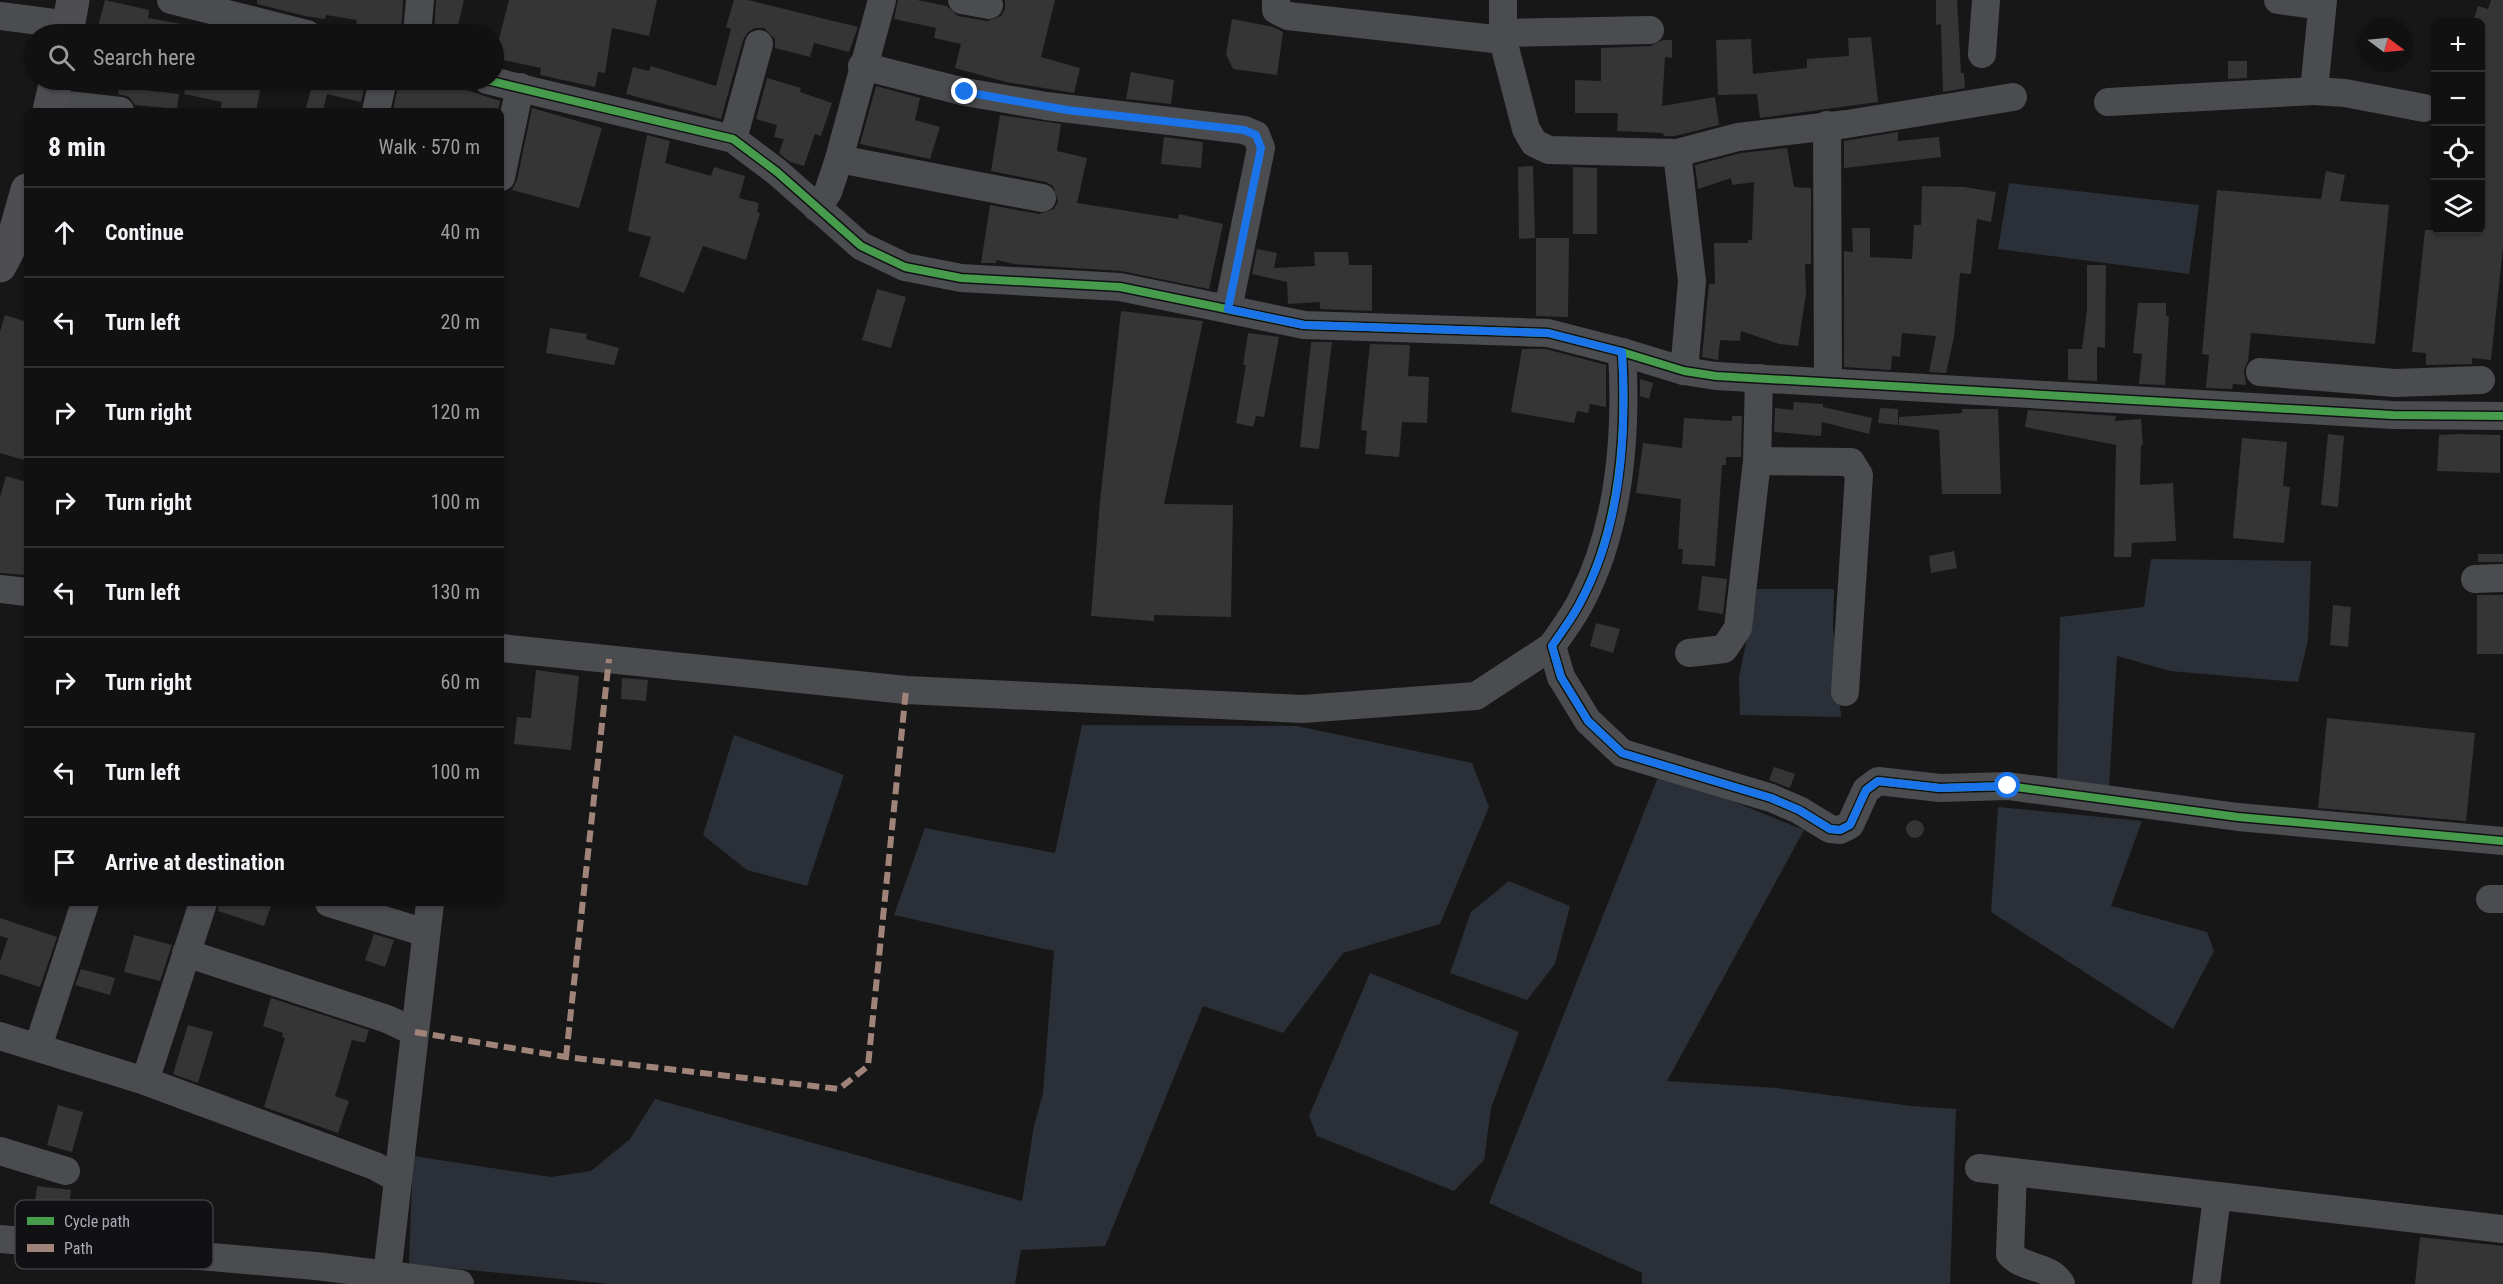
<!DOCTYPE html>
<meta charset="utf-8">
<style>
:root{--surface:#111;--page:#1a1a1a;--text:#f1f3f6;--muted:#9c9d9f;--line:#303131}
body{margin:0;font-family:"Roboto Condensed",sans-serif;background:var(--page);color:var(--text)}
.controls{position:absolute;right:18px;top:18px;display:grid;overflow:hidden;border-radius:9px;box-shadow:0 2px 4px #0004}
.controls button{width:54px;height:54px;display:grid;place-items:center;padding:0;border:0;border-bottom:2px solid var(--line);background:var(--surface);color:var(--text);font:30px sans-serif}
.compass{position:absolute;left:2359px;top:18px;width:54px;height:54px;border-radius:50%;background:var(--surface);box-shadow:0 2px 4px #0004;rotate:106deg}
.stop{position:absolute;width:18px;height:18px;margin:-14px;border:4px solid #1a73e8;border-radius:50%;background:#fff}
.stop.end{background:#1a73e8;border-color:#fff;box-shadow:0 2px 6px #0008}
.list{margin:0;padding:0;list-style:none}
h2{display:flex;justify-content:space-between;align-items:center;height:78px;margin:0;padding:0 24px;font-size:26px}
h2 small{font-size:20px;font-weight:400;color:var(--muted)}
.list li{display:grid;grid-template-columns:39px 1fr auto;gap:18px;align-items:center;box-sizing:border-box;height:90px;padding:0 24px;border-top:2px solid var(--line)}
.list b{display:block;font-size:22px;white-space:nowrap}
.list em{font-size:20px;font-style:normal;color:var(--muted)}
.icon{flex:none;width:33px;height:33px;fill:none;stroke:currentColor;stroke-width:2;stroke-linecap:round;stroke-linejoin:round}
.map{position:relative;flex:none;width:2503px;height:1284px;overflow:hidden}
.search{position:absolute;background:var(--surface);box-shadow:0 2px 4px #0004;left:24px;top:24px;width:480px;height:66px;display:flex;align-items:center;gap:15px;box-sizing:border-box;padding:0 21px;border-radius:33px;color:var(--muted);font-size:22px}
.panel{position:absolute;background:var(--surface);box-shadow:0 2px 4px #0004;left:24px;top:108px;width:480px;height:798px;border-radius:9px}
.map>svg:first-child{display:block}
.water{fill:#2b3038}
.building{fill:#353536}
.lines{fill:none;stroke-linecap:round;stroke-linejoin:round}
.minor{stroke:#4b4c50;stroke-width:28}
.major{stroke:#4e4e52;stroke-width:33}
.quiet{stroke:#a18479;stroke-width:6;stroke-dasharray:12 6;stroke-linecap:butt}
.cycleway-casing{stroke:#111113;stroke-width:11}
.cycleway{stroke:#469c4c;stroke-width:8}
.route{stroke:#1a73e8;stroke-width:8}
.key{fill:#111113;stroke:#3f3f44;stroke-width:1.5}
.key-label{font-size:16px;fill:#a9abb7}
</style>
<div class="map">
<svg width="2503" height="1284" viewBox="0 0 2503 1284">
<rect width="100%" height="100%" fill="#171717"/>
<g class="water">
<polygon points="2009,183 2199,205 2189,274 1998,249"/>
<polygon points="2151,559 2311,561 2308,640 2298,682 2170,671 2117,656 2109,787 2057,781 2060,617 2144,607"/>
<polygon points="1757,589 1834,589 1833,626 1841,717 1740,715 1739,677"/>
<polygon points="1082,725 1297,726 1472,763 1489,807 1440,924 1343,953 1283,1033 1203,1006 1105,1246 1021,1250 1015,1284 610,1284 409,1264 413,1156 551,1177 591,1171 630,1139 655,1099 1022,1201 1034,1126 1043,1093 1054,951 894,915 925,828 1055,853"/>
<polygon points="734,735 844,775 807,886 747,870 703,835"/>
<polygon points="1660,772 1804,830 1667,1081 1777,1088 1911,1106 1956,1109 1950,1284 1642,1284 1642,1273 1489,1203"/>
<polygon points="1998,807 2142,821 2111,906 2207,932 2214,951 2173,1029 1991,912"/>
<polygon points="1509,881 1570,906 1555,964 1527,1000 1450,973 1471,912"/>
<polygon points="1370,973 1519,1032 1491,1108 1484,1160 1454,1191 1317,1136 1309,1116"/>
</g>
<g class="building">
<polygon points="105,0 149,10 148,18 193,26 192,34 111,34 97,31"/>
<polygon points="257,0 403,0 401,34 354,34 357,20 326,15 325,19 305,16 257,4"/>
<polygon points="436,0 464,0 456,34 434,34"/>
<polygon points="509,0 657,0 649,36 612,28 605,73 598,72 595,87 540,75 541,68 494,58"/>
<polygon points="734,0 748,0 858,27 849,52 814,43 810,57 775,48 775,39 764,28 755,28 748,32 743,40 721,119 626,94 633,67 649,71 651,66 716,86 731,29 726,27"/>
<polygon points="898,0 917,0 947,6 958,16 987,21 1001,16 1005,9 1005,0 1055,0 1041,57 1080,68 1074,93 1006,82 955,68 961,44 934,38 936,28 894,19"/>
<polygon points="1936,0 1957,0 1961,73 1964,73 1965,88 1943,92 1941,24 1936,25"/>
<polygon points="2491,0 2503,0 2503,247 2491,360 2472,358 2472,364 2426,365 2426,353 2412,352 2425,230 2481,230 2481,22 2473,22 2478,6 2488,9"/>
<polygon points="1232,19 1273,27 1283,32 1277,75 1233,69 1226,54"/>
<polygon points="1871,37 1878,102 1760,118 1757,94 1718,95 1716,40 1751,39 1753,74 1807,68 1807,59 1849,56 1848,38"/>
<polygon points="1663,40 1672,40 1672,58 1665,57 1662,106 1715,97 1719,125 1675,136 1664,136 1663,133 1617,131 1618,113 1575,113 1575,80 1601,81 1601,48 1650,46"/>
<polygon points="2228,61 2247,61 2247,78 2228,79"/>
<polygon points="1131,72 1174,80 1171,104 1126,99"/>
<polygon points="767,78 801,88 800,92 832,103 821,136 815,134 804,166 790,162 779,153 784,139 774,137 777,125 756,119"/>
<polygon points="187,80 248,80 262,83 256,111 220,111 222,102 184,94"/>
<polygon points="294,80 366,80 361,102 327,94 323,111 306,108 311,89 294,84"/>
<polygon points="399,80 433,80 449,84 500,101 498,111 393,111"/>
<polygon points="876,86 920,98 915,120 940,127 930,159 860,144"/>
<polygon points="119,87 179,94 177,109 135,105 129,97 118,94"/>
<polygon points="532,108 602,128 579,208 512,190 517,180"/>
<polygon points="1000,115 1061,124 1057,151 1087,158 1077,203 1178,219 1179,214 1223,224 1209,289 1121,271 1014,264 997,260 996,263 981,263 990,205 1039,214 1054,209 1058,201 1053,186 1046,182 991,171"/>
<polygon points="1898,132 1898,141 1939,137 1941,157 1844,168 1844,141"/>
<polygon points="647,135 670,141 665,163 711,176 714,167 745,176 739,198 759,203 757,212 760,213 746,260 703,246 684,293 639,276 651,237 628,231"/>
<polygon points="1164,137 1203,142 1201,168 1161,164"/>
<polygon points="1787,148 1794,187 1811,188 1811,264 1805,264 1806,294 1798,346 1779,344 1741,331 1740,341 1720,340 1718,360 1702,357 1709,284 1715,284 1714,243 1748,243 1748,240 1752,240 1754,182 1732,185 1731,178 1698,189 1695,165 1741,153"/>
<polygon points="1533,166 1535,238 1519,239 1518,167"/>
<polygon points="1573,167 1597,168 1597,234 1573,234"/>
<polygon points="2326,171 2345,175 2340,201 2389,205 2375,344 2251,333 2248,361 2244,370 2246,385 2233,384 2232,389 2206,388 2209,355 2202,354 2217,190 2321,199"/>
<polygon points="1922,186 1964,187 1996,192 1991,222 1977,219 1971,274 1960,273 1954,337 1946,373 1929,372 1936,336 1902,333 1900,357 1892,356 1891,370 1844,367 1844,251 1853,252 1852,228 1870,228 1870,257 1912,259 1914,225 1921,225"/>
<polygon points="1536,238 1569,238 1568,317 1536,316"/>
<polygon points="1257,249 1277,253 1274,268 1315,266 1314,252 1348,252 1349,265 1372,265 1372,311 1320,309 1320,302 1288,304 1287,282 1252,274"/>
<polygon points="2087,265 2106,265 2105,348 2097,347 2097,381 2068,380 2068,349 2082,349 2087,310"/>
<polygon points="877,289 906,297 891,348 862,340"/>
<polygon points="2138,303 2166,303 2166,316 2169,317 2165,385 2139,384 2142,354 2133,353"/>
<polygon points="1121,311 1203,321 1164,504 1233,505 1231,617 1154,615 1154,621 1091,616 1100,501"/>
<polygon points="5,315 27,322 27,452 24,460 0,453 0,332"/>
<polygon points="550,328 587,334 586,339 619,348 614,365 546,353"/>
<polygon points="1248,333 1279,337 1264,417 1256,416 1253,427 1236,423 1246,365 1243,365"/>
<polygon points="1311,342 1332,342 1319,449 1300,447"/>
<polygon points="1370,344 1410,345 1408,376 1429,377 1427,423 1402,422 1399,457 1365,454 1367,431 1361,430"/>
<polygon points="1522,349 1546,349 1606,365 1606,407 1590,404 1588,413 1577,411 1574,423 1511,412"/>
<polygon points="1640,379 1653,383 1649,399 1640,396"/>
<polygon points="1794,402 1823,404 1823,407 1872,418 1869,434 1822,422 1821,436 1774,432 1775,408 1793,410"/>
<polygon points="1880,408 1898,409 1898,425 1878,423"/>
<polygon points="1962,409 1998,409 2001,494 1942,494 1939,430 1899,425 1899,417 1962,413"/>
<polygon points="2028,410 2116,416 2115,421 2141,419 2143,445 2141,445 2140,485 2173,483 2176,541 2132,543 2131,557 2114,557 2116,445 2025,427"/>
<polygon points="1732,416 1742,416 1741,457 1726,457 1726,465 1722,465 1715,566 1682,564 1683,549 1678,549 1681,499 1636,493 1643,443 1682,448 1684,418 1732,421"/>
<polygon points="2328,434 2344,436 2338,507 2321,505"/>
<polygon points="2457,434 2500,435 2500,473 2437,471 2439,435"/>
<polygon points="2242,438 2287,442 2283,486 2290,487 2284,543 2233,538"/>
<polygon points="6,476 27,482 27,575 0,573 0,497"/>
<polygon points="1954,551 1957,568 1931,573 1929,556"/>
<rect x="2478" y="554" width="25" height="8"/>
<polygon points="1702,576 1727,579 1723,614 1698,610"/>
<rect x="2477" y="595" width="26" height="59"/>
<polygon points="2333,605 2351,607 2348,647 2330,645"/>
<polygon points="1596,623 1620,629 1613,653 1590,646"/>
<polygon points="536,670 579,676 571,750 514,744 517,717 531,718"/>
<polygon points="622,678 648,680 646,701 621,699"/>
<polygon points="2327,718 2475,733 2466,821 2318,808"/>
<polygon points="1774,767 1795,774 1790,788 1769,780"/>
<circle cx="1915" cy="829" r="9"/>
<polygon points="219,903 272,903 264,926 218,911"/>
<polygon points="0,918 57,937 40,987 0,974 0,961 8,938 0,936"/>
<polygon points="374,934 394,940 385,967 365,960"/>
<polygon points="134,935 172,945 160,981 124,972"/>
<polygon points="81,969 115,978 110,995 75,985"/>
<polygon points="271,998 369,1030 365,1043 352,1040 335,1096 349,1101 338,1133 264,1107 285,1038 282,1037 283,1033 263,1026"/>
<polygon points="188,1025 213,1032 198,1083 173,1074"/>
<polygon points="58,1105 83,1112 72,1152 47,1145"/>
<polygon points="37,1186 71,1190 66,1228 32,1225"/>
<polygon points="2420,1237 2503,1246 2503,1284 2415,1284"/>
</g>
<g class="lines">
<g class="minor">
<polyline points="171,0 307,34"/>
<polyline points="962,0 989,5"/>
<polyline points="1276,0 1276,10 1288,16 1503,40"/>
<polyline points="1503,0 1503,40 1526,129 1534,143 1549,150 1677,153 1738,137 1847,124 2013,97"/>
<polyline points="2278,0 2322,6"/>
<polyline points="2323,0 2314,91 2345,93 2424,108"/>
<polyline points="0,16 69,25"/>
<polyline points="1504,33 1650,30"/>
<polyline points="417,34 420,0"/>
<polyline points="1982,54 1986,0"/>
<polyline points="862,66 965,92 1046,106 1244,130 1256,135 1261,148 1228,309"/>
<polyline points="487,80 733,139 777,172 861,246 905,267 961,278 1120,287 1304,325 1548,333 1622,352 1684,371 1716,376 2393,415 2503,416"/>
<polyline points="2108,102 2314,91"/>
<polyline points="51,103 120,111"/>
<polyline points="376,111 383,80"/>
<polyline points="1827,125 1828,382"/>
<polyline points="733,139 759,44"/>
<polyline points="1677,153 1692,281 1684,371"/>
<polyline points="839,159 1042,198"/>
<polyline points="501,177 520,87"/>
<polyline points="817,208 828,192 839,159 882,0"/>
<path d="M1622,352C1627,433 1620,526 1582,599C1574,616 1562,631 1552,646L1561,677L1588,721L1622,753L1771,798L1799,810L1830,829L1840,830L1850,825L1866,790L1878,781L1940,788L2008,786L2238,817L2503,841"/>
<polyline points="2260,372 2395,383 2481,380"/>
<polyline points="1757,461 1851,462 1859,475 1845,692"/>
<polyline points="2475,579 2503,578"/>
<polyline points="0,589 27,592"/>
<polyline points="501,648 906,690 1303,709 1476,696 1552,646"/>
<polyline points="1689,653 1724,649 1738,628 1757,461 1759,378"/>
<polyline points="2490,899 2503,899"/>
<polyline points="329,903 426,933"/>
<polyline points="186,953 387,1019 415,1032"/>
<polyline points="0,1036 145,1081 375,1166 398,1179"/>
<polyline points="38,1047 85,903"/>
<polyline points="145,1081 203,903"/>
<polyline points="0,1151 66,1171"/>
<polyline points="1979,1168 2503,1229"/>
<path d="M2013,1172L2010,1254C2024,1270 2049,1264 2061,1284"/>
<polyline points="0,1239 316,1266 460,1284"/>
<polyline points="386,1284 430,903"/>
<polyline points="2206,1284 2217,1196"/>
</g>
<g class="major">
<polyline points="67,34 73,0"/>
<polyline points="49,111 56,80"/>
<polyline points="0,266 12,243 27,190"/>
</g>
<g class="quiet">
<polyline points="415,1032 566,1057 839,1089 868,1066 906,690"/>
<polyline points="566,1057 609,659"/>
</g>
<g class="cycleway-casing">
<g id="cycleway">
<polyline points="487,80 733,139 777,172 861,246 905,267 961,278 1120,287 1304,325 1548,333 1622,352 1684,371 1716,376 2393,415 2503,416"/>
<path d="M1622,352C1627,433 1620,526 1582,599C1574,616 1562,631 1552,646L1561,677L1588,721L1622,753L1771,798L1799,810L1830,829L1840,830L1850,825L1866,790L1878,781L1940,788L2008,786L2238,817L2503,841"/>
</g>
</g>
<use href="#cycleway" class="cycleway"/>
</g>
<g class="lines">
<path class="route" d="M965,92L1067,110L1244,130L1256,135L1261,148L1228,309L1304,325L1548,333L1622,352C1627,433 1621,526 1582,599C1574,616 1562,631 1552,646L1561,677L1588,721L1622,753L1771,798L1799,810L1830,829L1840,830L1850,825L1866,790L1878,781L1940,788L2008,786"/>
</g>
<rect x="15" y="1200" width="198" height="69" rx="9" class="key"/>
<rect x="27" y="1217" width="27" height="8" fill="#469c4c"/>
<rect x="27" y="1244" width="27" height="8" fill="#a18479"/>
<g class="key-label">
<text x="64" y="1227">Cycle path</text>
<text x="64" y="1254">Path</text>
</g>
</svg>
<div class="controls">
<button>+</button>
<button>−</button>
<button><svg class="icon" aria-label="locate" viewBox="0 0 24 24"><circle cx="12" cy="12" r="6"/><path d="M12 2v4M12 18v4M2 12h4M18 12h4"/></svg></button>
<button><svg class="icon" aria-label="layers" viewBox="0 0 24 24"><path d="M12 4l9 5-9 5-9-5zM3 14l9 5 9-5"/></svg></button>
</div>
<svg class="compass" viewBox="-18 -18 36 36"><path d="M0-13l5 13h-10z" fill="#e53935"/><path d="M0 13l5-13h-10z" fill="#9c9d9f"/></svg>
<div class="stop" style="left:2008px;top:786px"></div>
<div class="stop end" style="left:965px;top:92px"></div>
<div class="search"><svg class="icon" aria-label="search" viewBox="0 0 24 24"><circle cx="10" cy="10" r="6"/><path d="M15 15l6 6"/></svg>Search here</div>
<section class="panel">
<h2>8 min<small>Walk · 570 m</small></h2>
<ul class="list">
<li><svg class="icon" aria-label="ahead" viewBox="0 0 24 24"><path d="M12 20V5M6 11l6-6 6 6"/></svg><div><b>Continue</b></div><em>40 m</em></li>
<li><svg class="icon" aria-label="left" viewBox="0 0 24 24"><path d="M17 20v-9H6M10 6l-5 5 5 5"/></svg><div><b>Turn left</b></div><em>20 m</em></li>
<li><svg class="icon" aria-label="right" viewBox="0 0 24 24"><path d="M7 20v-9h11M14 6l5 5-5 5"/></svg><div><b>Turn right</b></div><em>120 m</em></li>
<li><svg class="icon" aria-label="right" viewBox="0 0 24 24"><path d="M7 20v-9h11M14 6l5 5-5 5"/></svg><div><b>Turn right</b></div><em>100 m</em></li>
<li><svg class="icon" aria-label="left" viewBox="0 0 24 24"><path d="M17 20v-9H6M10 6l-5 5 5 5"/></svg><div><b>Turn left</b></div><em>130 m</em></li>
<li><svg class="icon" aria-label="right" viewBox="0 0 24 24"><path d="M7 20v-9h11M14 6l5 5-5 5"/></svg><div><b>Turn right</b></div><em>60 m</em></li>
<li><svg class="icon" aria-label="left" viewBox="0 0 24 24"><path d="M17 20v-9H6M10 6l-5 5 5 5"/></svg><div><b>Turn left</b></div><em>100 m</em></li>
<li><svg class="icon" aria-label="arrive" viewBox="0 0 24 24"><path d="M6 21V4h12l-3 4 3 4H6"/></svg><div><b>Arrive at destination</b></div></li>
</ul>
</section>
</div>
